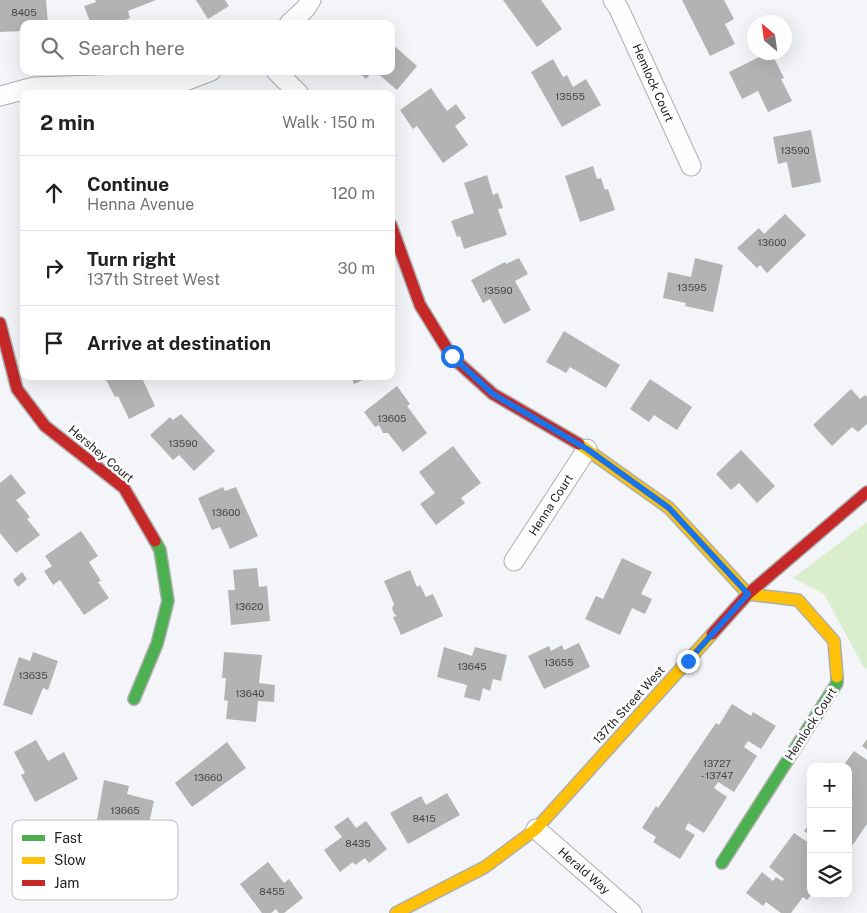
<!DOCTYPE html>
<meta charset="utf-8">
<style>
:root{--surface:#fff;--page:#f2f2f2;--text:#202124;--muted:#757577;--line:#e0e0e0}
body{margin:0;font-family:"Public Sans",sans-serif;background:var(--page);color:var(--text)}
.controls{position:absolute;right:15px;bottom:15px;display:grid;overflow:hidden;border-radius:10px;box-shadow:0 5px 20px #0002}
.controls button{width:45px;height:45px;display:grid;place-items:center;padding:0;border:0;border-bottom:1px solid var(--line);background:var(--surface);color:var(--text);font:25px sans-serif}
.compass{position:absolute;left:747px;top:15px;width:45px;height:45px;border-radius:50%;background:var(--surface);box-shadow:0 5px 20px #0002;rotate:331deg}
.stop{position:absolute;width:15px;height:15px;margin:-11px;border:4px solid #1a73e8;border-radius:50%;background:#fff}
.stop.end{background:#1a73e8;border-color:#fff;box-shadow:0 1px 5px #0008}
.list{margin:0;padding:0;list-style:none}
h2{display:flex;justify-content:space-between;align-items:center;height:65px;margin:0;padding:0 20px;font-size:21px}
h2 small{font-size:16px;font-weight:400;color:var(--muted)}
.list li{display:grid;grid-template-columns:32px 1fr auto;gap:15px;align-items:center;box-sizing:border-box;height:75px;padding:0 20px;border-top:1px solid var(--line)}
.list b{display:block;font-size:19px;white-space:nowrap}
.list p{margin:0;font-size:16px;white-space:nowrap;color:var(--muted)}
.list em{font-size:16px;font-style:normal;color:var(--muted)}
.icon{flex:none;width:28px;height:28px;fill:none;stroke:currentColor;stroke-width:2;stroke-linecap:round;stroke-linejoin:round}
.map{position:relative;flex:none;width:867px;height:913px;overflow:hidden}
.search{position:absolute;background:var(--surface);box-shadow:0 5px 20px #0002;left:20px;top:20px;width:375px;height:55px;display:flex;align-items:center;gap:12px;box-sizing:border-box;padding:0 18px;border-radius:10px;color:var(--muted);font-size:19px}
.panel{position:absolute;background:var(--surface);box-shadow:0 5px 20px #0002;left:20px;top:90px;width:375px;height:290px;border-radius:10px}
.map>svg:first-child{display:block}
.green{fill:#daeecd}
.building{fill:#b3b3b3}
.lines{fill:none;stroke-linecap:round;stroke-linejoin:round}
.street-casing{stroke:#acaeaf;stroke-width:21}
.fast-casing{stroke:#acaeaf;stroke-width:14}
.slow-casing{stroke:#acaeaf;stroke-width:14}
.jam-casing{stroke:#acaeaf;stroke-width:14}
.street{stroke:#fdfefe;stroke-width:19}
.fast{stroke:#4caf50;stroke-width:11}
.slow{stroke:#ffc107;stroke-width:11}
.jam{stroke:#c62828;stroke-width:11}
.route{stroke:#1a73e8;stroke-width:6}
.labels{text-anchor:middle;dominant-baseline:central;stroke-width:5;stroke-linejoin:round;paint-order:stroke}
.number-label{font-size:10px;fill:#464748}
.street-label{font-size:12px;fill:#222325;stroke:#fff}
.key{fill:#fff;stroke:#bdbdbe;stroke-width:1}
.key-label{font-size:14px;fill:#222325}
</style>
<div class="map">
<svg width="867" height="913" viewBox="0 0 867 913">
<rect width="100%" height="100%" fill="#f3f5f8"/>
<polygon class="green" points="867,522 867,669 863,666 824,594 793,578"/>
<g class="building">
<polygon points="46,0 48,24 24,24 24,31 0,32 0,0"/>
<polygon points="95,0 156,0 128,11 130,18 116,24 91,24 84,6 96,2"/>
<polygon points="196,0 225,0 229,6 208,19"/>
<polygon points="503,0 541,0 562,29 537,47"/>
<polygon points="682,0 724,0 734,19 725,24 735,44 710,56"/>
<polygon points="391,43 417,66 397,90 375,71 391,71"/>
<polygon points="769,52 771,52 784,78 781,79 792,101 768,112 758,91 742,99 729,72"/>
<polygon points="553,59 563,77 567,75 573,87 586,79 601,105 562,127 531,72"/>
<polygon points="357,71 373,71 366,79"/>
<polygon points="431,88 447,111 456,104 466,118 455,126 468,145 443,163 417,126 413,129 400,110"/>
<polygon points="811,130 821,182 792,188 787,162 778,164 773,137"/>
<polygon points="593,166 597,179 601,178 605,190 608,189 615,210 580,222 565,176"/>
<polygon points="487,175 493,195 498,193 503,208 498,209 507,235 464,249 460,236 457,237 451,221 474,213 464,183"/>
<polygon points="785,214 806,235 767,273 760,265 757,268 737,248 759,228 764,234"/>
<polygon points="519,258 528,274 515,281 531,310 504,324 490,299 483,303 471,280 505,262 506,264"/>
<polygon points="695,258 723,265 713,312 685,306 686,303 663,298 668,272 691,277"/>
<polygon points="564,331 620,365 606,388 570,367 566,373 546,362"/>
<polygon points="104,376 141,376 155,406 129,419 118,396 115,397"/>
<polygon points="351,376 372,376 354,384"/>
<polygon points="650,379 692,407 677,430 654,415 649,422 630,409"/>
<polygon points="397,386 410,404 407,406 427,433 403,452 388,433 383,433 379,425 375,427 364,412"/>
<polygon points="851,389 860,399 865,395 867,397 867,424 858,432 852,427 832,446 813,425"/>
<polygon points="181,414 215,451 194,471 179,455 173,460 150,435 170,417 173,420"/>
<polygon points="453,446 481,483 461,498 465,503 436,525 420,504 435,493 419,472"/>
<polygon points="741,450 775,486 757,503 739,483 731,490 716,474"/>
<polygon points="11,474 26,493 16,500 30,517 27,519 40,535 16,553 0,533 0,483"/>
<polygon points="223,487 225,491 236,487 258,536 230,549 220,527 212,530 198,498"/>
<polygon points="81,531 98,556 89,562 101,581 98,582 109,598 84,615 60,580 53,585 44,571 52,566 45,556"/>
<polygon points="622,558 652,572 641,594 652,599 645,614 632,608 620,635 585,619 596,596 603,599"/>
<polygon points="257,568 259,587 267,586 270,621 231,625 228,590 235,590 233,570"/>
<polygon points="410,570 417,587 420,585 426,597 433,594 443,616 401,635 393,617 397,616 394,614 392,608 394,604 384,581"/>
<polygon points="22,572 27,579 18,587 13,580"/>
<polygon points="579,643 590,667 544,689 528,656 549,646 551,651 562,645 564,650"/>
<polygon points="444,647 472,656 475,647 507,655 501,681 493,679 490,691 483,688 480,701 464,697 467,685 437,677"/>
<polygon points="33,652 58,661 48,690 43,688 32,715 3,705 19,657 30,661"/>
<polygon points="224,652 262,655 259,683 275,685 274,702 258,701 256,722 226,719 228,701 224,700 226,678 222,678"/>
<polygon points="732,704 751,716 753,712 776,726 761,749 748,741 744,747 757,756 734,792 718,782 714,788 727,797 704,833 688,823 685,829 695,835 680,859 653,842 656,837 642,828 656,806 658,808 716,723 719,725"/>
<polygon points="867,739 867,750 862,746"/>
<polygon points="36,740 48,761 64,752 78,779 35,802 21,775 25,773 14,752"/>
<polygon points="227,742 246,768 192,807 175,783"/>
<polygon points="854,751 867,760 867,824 848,852 848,767 842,767"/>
<polygon points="104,780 129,786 127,794 154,801 147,832 97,820"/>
<polygon points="447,793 460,815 408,844 390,813 421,796 426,805"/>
<polygon points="348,817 356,828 366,821 387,849 369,863 365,858 355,865 353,862 340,872 324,850 342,837 334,827"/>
<polygon points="811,822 811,836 804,831"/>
<polygon points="794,833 809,843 811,841 811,895 807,900 803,897 791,913 781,913 766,902 763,906 746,893 762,872 773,881 776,877 782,881 784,879 769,867"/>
<polygon points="268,862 284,883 289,879 303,898 284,913 279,913 276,909 271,913 262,913 240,884"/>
</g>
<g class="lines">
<g class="street-casing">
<g id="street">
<polyline points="613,0 619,9 691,166"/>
<polyline points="289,24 306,8 311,0"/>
<polyline points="276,71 299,94"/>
<polyline points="0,96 34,87 183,82 211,71"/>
<polyline points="514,561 587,449"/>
<polyline points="536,829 632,913"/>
</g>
</g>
<g class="fast-casing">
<g id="fast">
<polyline points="134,699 157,644 168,601 160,550 155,541"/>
<polyline points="722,863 837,683 837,677"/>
</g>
</g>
<g class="slow-casing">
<g id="slow">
<polyline points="579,444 669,508 748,594 798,600 834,641 837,677"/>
<polyline points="396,913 485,867 536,829 712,634"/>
</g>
</g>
<g class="jam-casing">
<g id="jam">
<polyline points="391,225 420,305 452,357 493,394 579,444"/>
<polyline points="0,323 17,389 45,426 124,488 155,541"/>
<polyline points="712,634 748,594 867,492"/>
</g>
</g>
<use href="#street" class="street"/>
<use href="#fast" class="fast"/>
<use href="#slow" class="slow"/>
<use href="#jam" class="jam"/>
</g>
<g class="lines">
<polyline class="route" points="452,356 493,394 587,449 669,508 748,594 688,661"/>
</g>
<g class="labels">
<g class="number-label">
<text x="24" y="12">8405</text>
<text x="570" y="96">13555</text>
<text x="795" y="150">13590</text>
<text x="772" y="242">13600</text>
<text x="692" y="287">13595</text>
<text x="498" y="290">13590</text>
<text x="392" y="418">13605</text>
<text x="183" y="443">13590</text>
<text x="226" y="512">13600</text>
<text x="249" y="606">13620</text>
<text x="559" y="662">13655</text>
<text x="472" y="666">13645</text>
<text x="33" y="675">13635</text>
<text x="250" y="693">13640</text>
<text x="717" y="763">13727<tspan x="717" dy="12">- 13747</tspan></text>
<text x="208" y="777">13660</text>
<text x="125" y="810">13665</text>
<text x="424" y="818">8415</text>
<text x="358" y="843">8435</text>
<text x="272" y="891">8455</text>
</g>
<g class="street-label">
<text transform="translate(653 83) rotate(66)">Hemlock Court</text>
<text transform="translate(101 454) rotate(40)">Hershey Court</text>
<text transform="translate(551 505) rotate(-57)">Henna Court</text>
<text transform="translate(629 705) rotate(-48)">137th Street West</text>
<text transform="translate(811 724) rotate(-57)">Hemlock Court</text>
<text transform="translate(584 871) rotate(41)">Herald Way</text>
</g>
</g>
<rect x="12" y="820" width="166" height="80" rx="8" class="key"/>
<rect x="22" y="835" width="23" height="6" fill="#4caf50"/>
<rect x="22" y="857" width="23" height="7" fill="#ffc107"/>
<rect x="22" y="880" width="23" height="6" fill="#c62828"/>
<g class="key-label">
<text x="54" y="843">Fast</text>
<text x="54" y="865">Slow</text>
<text x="54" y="888">Jam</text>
</g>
</svg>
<div class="controls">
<button>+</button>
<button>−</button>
<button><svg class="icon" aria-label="layers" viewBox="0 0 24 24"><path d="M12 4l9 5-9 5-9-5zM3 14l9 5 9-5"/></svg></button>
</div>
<svg class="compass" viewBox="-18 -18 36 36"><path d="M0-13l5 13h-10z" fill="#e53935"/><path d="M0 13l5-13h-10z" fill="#757577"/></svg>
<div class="stop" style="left:452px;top:356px"></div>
<div class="stop end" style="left:688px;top:661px"></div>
<div class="search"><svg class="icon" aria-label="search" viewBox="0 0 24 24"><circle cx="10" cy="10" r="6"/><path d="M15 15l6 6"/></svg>Search here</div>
<section class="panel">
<h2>2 min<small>Walk · 150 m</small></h2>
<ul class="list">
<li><svg class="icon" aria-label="ahead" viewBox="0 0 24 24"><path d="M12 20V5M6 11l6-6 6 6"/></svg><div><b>Continue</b><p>Henna Avenue</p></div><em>120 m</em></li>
<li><svg class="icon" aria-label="right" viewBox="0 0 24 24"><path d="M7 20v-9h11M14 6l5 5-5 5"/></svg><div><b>Turn right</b><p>137th Street West</p></div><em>30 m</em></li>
<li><svg class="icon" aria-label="arrive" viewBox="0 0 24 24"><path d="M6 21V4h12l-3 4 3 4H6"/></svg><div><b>Arrive at destination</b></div></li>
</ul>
</section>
</div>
